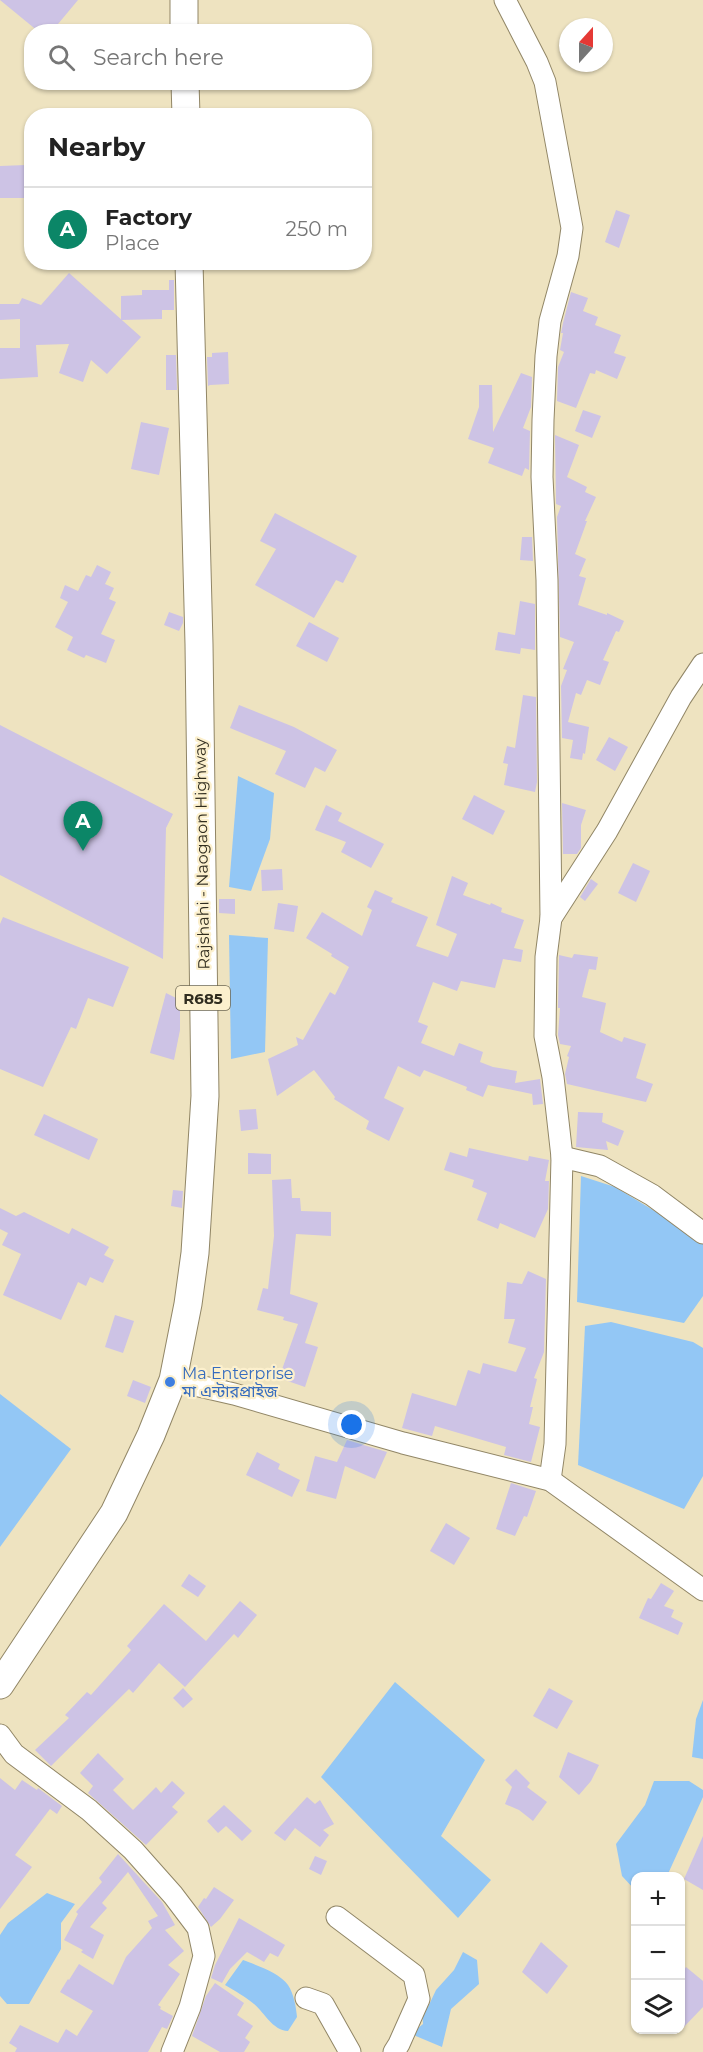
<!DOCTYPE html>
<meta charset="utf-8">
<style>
:root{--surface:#fff;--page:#f6f6f6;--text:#222;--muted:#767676;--line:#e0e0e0;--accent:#0b8667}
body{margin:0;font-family:Montserrat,"Noto Sans Bengali",sans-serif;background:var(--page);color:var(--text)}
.controls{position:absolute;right:18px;bottom:18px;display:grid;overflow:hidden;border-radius:12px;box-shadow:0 2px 4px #0004}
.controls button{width:54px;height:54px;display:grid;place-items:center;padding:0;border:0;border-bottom:2px solid var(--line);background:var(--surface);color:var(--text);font:30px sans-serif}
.compass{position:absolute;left:559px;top:18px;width:54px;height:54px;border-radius:50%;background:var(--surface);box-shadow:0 2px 4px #0004;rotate:21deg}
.you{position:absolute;left:352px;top:1425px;width:21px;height:21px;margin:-15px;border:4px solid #fff;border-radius:50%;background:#1a73e8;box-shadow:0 0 0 9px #1a73e833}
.badge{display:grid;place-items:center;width:39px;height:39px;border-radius:50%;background:var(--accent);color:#fff;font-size:20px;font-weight:700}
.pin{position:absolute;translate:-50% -50px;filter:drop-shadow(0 2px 3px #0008)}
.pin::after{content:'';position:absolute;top:32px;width:21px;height:18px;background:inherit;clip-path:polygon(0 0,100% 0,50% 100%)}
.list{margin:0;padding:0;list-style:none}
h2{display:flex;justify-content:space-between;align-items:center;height:78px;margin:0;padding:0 24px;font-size:26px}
h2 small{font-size:20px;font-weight:400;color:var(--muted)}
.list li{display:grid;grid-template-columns:39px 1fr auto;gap:18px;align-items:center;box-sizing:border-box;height:84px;padding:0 24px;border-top:2px solid var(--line)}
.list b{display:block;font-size:22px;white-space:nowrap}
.list p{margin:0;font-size:20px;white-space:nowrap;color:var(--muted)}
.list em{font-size:20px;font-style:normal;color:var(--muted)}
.icon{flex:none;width:33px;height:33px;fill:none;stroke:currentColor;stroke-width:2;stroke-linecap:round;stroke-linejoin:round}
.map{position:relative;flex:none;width:703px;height:2052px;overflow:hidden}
.search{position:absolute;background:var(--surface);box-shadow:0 2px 4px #0004;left:24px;top:24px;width:348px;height:66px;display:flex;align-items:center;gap:15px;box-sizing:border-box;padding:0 21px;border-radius:24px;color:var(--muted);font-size:22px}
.panel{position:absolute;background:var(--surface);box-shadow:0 2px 4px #0004;left:24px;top:108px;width:348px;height:162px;border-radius:24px}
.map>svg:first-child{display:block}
.water{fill:#93c7f5}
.building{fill:#cdc3e5}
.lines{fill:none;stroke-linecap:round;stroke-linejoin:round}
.minor-casing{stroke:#918666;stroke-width:23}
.major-casing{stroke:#918666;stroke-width:29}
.minor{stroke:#fff;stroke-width:21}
.major{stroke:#fff;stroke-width:27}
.shop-dot{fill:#3f7fe0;stroke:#fcf0cd;stroke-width:2}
.labels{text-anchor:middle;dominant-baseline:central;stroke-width:4.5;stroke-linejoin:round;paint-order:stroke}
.shield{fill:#fcf0cd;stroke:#6e6853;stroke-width:1.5}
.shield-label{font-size:15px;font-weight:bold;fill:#312d1f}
.street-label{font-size:16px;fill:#312d1f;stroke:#fcf0cd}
.shop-label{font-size:16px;fill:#366cbe;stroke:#fcf0cd;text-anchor:start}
</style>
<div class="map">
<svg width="703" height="2052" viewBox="0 0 703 2052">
<rect width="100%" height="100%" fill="#eee3c0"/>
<g class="water">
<polygon points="238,776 274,793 270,839 251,891 229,887"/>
<polygon points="229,935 268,938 265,1052 231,1059"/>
<polygon points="581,1176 615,1187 696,1236 703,1244 703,1296 684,1323 577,1302"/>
<polygon points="611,1322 693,1342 703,1348 703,1476 684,1509 578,1465 585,1326"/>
<polygon points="0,1394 71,1449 0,1547"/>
<polygon points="395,1682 485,1760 441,1836 491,1880 458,1918 321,1777"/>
<polygon points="703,1700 703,1759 692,1757 696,1719"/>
<polygon points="654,1781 689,1781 703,1790 703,1797 667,1876 636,1876 635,1890 622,1876 616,1844 645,1805"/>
<polygon points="47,1893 75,1904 61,1923 61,1949 29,2004 7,2004 0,1996 0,1935 8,1923"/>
<polygon points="463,1952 477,1960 479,1984 451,2009 442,2047 411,2034 423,2024 422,2007 428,2007 436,1990 454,1970"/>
<path d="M243,1960C256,1965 280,1973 288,1985C294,1994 296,2007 297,2017L288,2031C272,2030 265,2013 254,2004C246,1997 235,1991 225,1985Z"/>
</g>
<g class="building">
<polygon points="0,0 78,0 58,24 68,32 39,32"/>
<polygon points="26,165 26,198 0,198 0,166"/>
<polygon points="616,210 630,215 619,248 605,242"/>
<polygon points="69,273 141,337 107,374 91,360 83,382 59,373 69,344 36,345 38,377 0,379 0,348 20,348 20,319 0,320 0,304 19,304 22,298 41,305"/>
<polygon points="169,280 174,280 174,310 162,310 162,319 121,320 121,296 142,295 142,290 169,290"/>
<polygon points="571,292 588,298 583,311 598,317 595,325 621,335 614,353 626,357 617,379 596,370 595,374 590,373 576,408 557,401 558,367 564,352 560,350 563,333 561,333 563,323"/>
<polygon points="228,352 229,384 210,385 208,386 207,357 212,357 212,353"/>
<polygon points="166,355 176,355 177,390 166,390"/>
<polygon points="521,373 532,377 531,407 523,428 530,431 529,470 525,468 522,476 488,463 494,448 468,439 479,407 479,385 492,385 493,432"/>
<polygon points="583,410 601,416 592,438 575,431"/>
<polygon points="141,422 169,428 159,475 131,469"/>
<polygon points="555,435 579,445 567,477 587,487 585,492 596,497 585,521 587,521 575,554 586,559 579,576 586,578 578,605 607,615 607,613 624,621 619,632 616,631 603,660 609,662 600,685 587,680 581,695 576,693 568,722 589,727 585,754 583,753 582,760 570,758 573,740 562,738 561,686 567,670 563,669 574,642 560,637 557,517 561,506 556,504"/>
<polygon points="275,513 357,556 343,583 336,580 314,618 255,585 276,549 260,541"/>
<polygon points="522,537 532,537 533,561 520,560"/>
<polygon points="97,565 111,572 105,584 114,588 109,599 116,602 101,634 115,640 106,663 86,655 84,658 67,650 73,637 55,627 68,602 60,598 65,585 78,591 86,575 91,577"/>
<polygon points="520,601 535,604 535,650 521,648 520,654 495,650 498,632 515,635"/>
<polygon points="169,612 183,617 183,623 179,631 164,625"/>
<polygon points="309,622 339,638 327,662 296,646"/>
<polygon points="523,695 536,697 537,782 535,792 504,785 508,764 503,763 507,746 515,748"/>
<polygon points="239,705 294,727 337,750 325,772 315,767 305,788 275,774 286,751 230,728"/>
<polygon points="0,725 173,814 166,828 163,959 0,875"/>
<polygon points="609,737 628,747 615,771 596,760"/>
<polygon points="474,795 505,811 493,835 462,819"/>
<polygon points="562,803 586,810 581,825 581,848 577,854 563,854"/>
<polygon points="326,805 342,813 338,821 384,844 371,868 341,852 346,842 315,830"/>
<polygon points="633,863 650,871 636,902 618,893"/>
<polygon points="282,869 283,890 262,891 261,870"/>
<polygon points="452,876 468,883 463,895 490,905 491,903 502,908 501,912 524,920 514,948 523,950 521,962 503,959 495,988 461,981 457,991 433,982 418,1022 428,1026 421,1043 454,1056 459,1043 483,1052 480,1062 493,1067 517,1071 515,1083 540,1079 543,1104 533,1105 532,1094 488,1085 483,1097 466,1090 467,1087 424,1070 420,1077 398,1066 384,1098 404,1108 389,1141 366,1129 369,1121 334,1099 335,1097 314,1070 277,1096 268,1059 298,1045 296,1037 303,1040 330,992 335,995 349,967 331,956 332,954 306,938 322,912 362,936 372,910 367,907 375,890 393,898 391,902 428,917 416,946 448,957 457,934 436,925"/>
<polygon points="591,879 598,884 585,901 580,897"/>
<polygon points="219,899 235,899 235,914 219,913"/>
<polygon points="278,903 298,906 294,932 274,929"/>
<polygon points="3,917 129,967 113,1007 88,998 76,1029 71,1027 43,1087 0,1069 0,924"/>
<polygon points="574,954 598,957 596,970 589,969 582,997 606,1003 600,1032 622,1042 624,1037 646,1044 636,1078 653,1084 646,1102 567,1084 565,1074 569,1057 567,1056 571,1046 560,1044 558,1035 560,1008 558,1008 559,958 559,955 572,958"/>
<polygon points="166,993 180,1000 180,1030 174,1060 150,1053"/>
<polygon points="256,1109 258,1129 241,1131 239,1110"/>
<polygon points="578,1112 603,1113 602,1122 624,1131 618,1146 606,1141 608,1150 576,1147"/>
<polygon points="44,1114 98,1139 89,1160 34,1135"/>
<polygon points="469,1148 528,1161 529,1156 549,1160 545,1181 549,1181 548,1209 535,1238 500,1223 498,1229 477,1220 487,1193 472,1187 474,1180 444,1170 450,1152 467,1157"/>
<polygon points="248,1153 271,1154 271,1174 248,1174"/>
<polygon points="291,1179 292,1198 300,1198 301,1211 331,1212 331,1236 296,1234 290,1294 318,1303 305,1343 318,1347 305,1387 279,1378 298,1324 283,1320 284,1317 257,1310 263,1288 268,1289 274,1236 272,1180"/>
<polygon points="173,1190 183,1191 182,1208 171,1206"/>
<polygon points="0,1208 16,1216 24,1212 69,1234 72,1228 109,1247 104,1255 114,1260 103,1283 90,1277 86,1286 78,1282 61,1320 3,1295 21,1254 2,1245 8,1233 0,1229"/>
<polygon points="528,1271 546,1279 544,1352 534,1378 537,1379 530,1407 533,1407 529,1424 540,1427 531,1462 504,1455 506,1447 435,1426 432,1436 402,1428 412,1393 456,1406 468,1370 480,1374 483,1363 516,1372 526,1348 508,1343 515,1319 504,1319 507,1282 522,1284"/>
<polygon points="115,1315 134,1321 123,1353 105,1347"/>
<polygon points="133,1380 151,1387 145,1403 127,1396"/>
<polygon points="347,1440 387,1452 375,1479 345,1466 336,1499 306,1491 315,1456 337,1462"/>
<polygon points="257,1452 280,1464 278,1469 300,1480 292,1497 246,1475"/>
<polygon points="511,1483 536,1491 527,1517 524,1516 515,1536 496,1529"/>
<polygon points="446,1523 470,1538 454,1565 430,1551"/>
<polygon points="189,1574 206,1586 198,1597 181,1586"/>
<polygon points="661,1583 674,1591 664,1606 674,1610 671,1617 683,1623 678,1635 639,1618 648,1598 651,1599"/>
<polygon points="240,1601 257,1615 238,1638 234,1634 185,1687 159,1663 133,1693 129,1689 51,1766 35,1750 69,1718 65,1715 87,1692 91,1695 131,1650 127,1646 164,1604 206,1641"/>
<polygon points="183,1688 193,1699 183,1708 173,1698"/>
<polygon points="549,1688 573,1701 557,1729 533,1716"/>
<polygon points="568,1752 599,1765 591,1781 579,1795 559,1777"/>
<polygon points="98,1753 124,1779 113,1790 133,1810 156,1787 161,1793 172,1781 185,1793 172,1807 178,1812 146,1845 88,1793 93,1786 80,1773"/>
<polygon points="516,1769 530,1783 527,1787 547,1802 533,1821 519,1810 505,1804 512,1787 505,1780"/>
<polygon points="0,1778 15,1790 22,1780 37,1790 38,1788 62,1806 57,1814 50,1809 15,1855 32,1867 0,1909"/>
<polygon points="307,1797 315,1804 320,1800 334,1824 323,1830 329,1835 320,1847 295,1828 285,1841 274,1833"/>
<polygon points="224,1805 252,1831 242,1841 226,1826 218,1833 207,1821"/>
<polygon points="703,1836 703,1890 684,1879"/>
<polygon points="118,1854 162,1902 175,1925 165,1930 184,1951 168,1965 180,1974 158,2005 161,2007 160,2009 173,2016 167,2029 162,2027 148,2052 15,2052 17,2048 9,2043 20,2025 58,2043 66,2029 77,2036 93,2011 60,1992 68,1979 69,1980 79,1964 113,1985 126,1957 152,1928 148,1921 158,1916 128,1872 102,1903 107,1908 90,1927 104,1935 93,1959 81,1952 83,1950 64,1940 78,1914 76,1912 102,1882 99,1878"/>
<polygon points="315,1856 327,1861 321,1875 309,1869"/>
<polygon points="214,1887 234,1900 220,1919 211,1927 198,1907 204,1898 206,1899"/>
<polygon points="239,1918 285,1945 278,1957 270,1953 264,1962 247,1952 230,1969 222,1983 211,1978 215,1965"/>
<polygon points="541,1942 568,1966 547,1994 522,1972"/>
<polygon points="686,1967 703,1981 703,2007 681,2030 681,1974"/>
<polygon points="215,1983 244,2003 237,2015 253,2026 245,2038 250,2042 244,2052 220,2052 192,2036 206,1996"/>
</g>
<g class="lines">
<g class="minor-casing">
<g id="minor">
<polyline points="505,0 537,62 545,82 572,228 568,256 550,321 546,356 543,420 542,477 547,580 551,918 546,957 545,1036 553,1077 562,1157 555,1444 550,1480"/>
<polyline points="551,918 607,831 681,697 703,664"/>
<polyline points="562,1157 600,1166 652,1195 703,1233"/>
<polyline points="173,1380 234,1394 403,1443 550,1480 703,1590"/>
<polyline points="0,1735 14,1754 89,1810 133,1850 173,1895 198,1928 204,1956 190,2007 172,2052"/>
<polyline points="337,1917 414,1975 419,1999 399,2044 394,2052"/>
<polyline points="306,1998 323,2004 350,2052"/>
</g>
</g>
<g class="major-casing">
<g id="major">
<polyline points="184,0 184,32"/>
<polyline points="185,82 186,116"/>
<polyline points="0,1685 114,1513 151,1435 173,1380 188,1304 195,1253 205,1096 199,644 189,262"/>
</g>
</g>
<use href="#minor" class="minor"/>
<use href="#major" class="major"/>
</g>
<circle class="shop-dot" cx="170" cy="1382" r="6"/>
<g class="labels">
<rect class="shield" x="176" y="986" width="54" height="24" rx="4.5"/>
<g class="shield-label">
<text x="203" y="998">R685</text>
</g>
<g class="street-label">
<text transform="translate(202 854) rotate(-91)">Rajshahi - Naogaon Highway</text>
</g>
<g class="shop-label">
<text x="182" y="1373">Ma Enterprise<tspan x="182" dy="18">মা এন্টারপ্রাইজ</tspan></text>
</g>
</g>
</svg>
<div class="controls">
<button>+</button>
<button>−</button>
<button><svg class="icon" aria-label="layers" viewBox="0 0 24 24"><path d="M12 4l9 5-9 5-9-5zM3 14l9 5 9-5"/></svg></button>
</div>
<svg class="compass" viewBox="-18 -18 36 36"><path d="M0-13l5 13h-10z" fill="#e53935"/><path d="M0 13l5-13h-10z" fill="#767676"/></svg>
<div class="you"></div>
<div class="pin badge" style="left:83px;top:851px">A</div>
<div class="search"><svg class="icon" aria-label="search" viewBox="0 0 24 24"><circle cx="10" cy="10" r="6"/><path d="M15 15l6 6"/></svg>Search here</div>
<section class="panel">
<h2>Nearby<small></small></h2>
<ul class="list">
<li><span class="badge">A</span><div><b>Factory</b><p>Place</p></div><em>250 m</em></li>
</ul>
</section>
</div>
